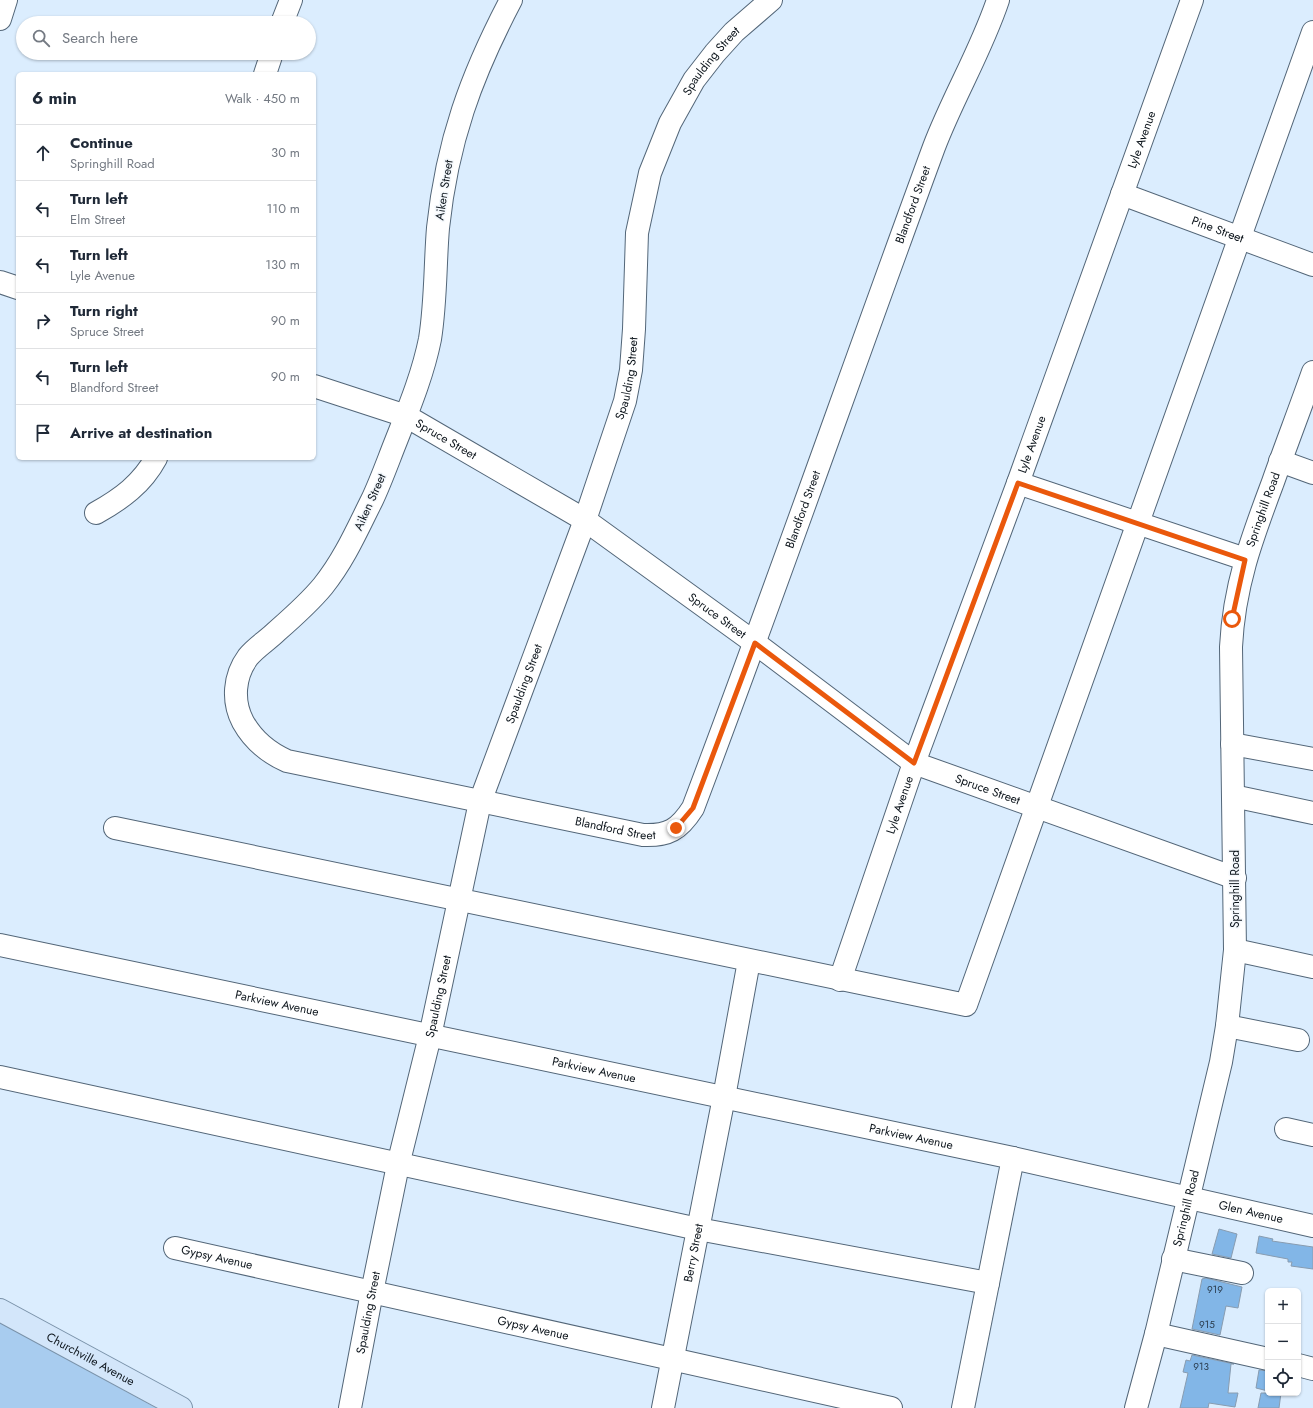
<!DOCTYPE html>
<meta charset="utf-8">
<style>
:root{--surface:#fff;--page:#f6f6f7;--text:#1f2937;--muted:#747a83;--line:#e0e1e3}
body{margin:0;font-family:Jost,sans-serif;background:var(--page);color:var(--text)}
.controls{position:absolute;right:12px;bottom:12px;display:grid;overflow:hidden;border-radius:6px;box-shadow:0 1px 3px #0004}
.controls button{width:36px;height:36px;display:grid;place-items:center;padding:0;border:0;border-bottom:1px solid var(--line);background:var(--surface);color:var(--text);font:20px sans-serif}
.stop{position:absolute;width:12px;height:12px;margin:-9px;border:3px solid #ea580c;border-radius:50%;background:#fff}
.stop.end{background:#ea580c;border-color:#fff;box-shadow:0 1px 4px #0008}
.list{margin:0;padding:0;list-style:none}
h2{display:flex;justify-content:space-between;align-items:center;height:52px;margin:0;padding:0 16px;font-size:17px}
h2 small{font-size:13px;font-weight:400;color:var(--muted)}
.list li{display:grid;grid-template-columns:26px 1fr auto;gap:12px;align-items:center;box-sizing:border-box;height:56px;padding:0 16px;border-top:1px solid var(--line)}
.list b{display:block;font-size:15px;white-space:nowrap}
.list p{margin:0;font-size:13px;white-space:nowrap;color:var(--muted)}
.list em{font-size:13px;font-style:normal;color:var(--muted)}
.icon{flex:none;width:22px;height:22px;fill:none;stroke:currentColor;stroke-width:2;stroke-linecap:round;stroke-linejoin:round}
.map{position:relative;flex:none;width:1313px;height:1408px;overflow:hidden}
.search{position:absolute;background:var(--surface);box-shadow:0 1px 3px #0004;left:16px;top:16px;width:300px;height:44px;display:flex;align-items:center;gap:10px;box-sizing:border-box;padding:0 14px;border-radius:22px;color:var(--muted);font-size:15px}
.panel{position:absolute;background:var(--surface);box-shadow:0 1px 3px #0004;left:16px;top:72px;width:300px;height:388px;border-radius:6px}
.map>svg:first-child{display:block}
.green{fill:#a8ccef}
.building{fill:#82b6e7;stroke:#889cb0}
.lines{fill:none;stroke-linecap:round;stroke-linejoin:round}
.minor-casing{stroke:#536678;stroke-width:24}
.major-casing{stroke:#7a92a9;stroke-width:24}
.minor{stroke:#fff;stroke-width:22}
.major{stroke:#d3e6fa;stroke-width:22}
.route{stroke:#ea580c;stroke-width:5}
.labels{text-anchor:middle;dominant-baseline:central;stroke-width:3;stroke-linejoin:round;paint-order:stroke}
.number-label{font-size:10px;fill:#2a3c4e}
.street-label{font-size:12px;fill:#0c141b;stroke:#f4f8fc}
</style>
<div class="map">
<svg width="1313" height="1408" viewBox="0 0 1313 1408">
<rect width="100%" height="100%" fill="#dbedfe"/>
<polygon class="green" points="0,1322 156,1408 0,1408"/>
<g class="building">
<polygon points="1219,1229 1237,1234 1231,1258 1212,1254"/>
<polygon points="1259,1236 1273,1239 1272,1241 1313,1247 1313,1269 1291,1266 1292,1262 1288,1262 1288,1259 1256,1253"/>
<polygon points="1206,1278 1242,1287 1238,1308 1226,1306 1220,1335 1192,1329 1202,1279"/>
<polygon points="1192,1355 1234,1364 1231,1364 1228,1393 1238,1393 1235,1407 1209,1403 1208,1408 1180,1408 1188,1373 1183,1372 1186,1360 1190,1361"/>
<polygon points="1259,1370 1268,1371 1268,1391 1256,1388"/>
<polygon points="1261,1393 1281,1393 1279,1408 1258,1408"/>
</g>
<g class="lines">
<g class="minor-casing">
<g id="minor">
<path id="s1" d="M511,0C471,76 447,142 438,228C435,264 436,302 430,339C423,374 409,408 396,441C388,461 381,481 372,500C357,530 344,560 323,586C309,603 293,617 277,631C268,640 256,647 248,657C234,676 232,701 243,722C253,740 269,753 287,761L643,835C668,836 679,830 693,808C776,589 853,367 934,147C953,97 981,51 998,0"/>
<polyline points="0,19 6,0"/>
<polyline points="282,23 291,0"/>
<polyline points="265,74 272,53"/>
<path id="s2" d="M1122,194L1313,265"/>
<polyline points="0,282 18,288"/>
<path id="s3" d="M314,386L406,416L585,520L755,643L914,763L1235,878"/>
<polyline points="1280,461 1313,473"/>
<polyline points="1018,483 1245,559"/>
<path d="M96,513C121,499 142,484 156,458"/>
<polyline points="1232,744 1313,759"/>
<polyline points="1233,796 1313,813"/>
<polyline points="115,828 966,1005 1313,32"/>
<path id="s4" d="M0,945L1013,1158L1313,1226"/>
<polyline points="1235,950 1313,967"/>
<path id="s5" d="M840,980L914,763L1018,483L1192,0"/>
<polyline points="1227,1026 1298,1040"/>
<polyline points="0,1077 698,1229 988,1283"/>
<polyline points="1286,1129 1313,1135"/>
<path id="s6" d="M175,1248L891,1408"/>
<polyline points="1173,1259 1242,1273"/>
<polyline points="1156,1334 1268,1359"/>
<polyline points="1298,1365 1313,1369"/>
<path id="s7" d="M350,1408L372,1292L398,1165L430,1036L480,802L585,520L625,401L631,370L634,329L637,233L650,173L670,123L694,80L715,53L734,32L771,0"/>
<path id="s8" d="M663,1408L724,1097L749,961"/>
<polyline points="963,1408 1013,1158"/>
<path id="s9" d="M1136,1408L1156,1334L1221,1062L1227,1026L1235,950L1231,647C1234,585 1252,538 1273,482C1286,445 1300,409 1313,372"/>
</g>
</g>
<g class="major-casing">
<g id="major">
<path id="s10" d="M0,1310L181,1408"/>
</g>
</g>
<use href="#minor" class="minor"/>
<use href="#major" class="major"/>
</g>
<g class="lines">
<polyline class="route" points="676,828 693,808 755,643 914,763 1018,483 1245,560 1232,619"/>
</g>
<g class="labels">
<g class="number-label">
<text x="1215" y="1289">919</text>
<text x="1207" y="1324">915</text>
<text x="1201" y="1366">913</text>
</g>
<g class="street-label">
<text stroke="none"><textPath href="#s7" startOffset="1405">Spaulding Street</textPath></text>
<text stroke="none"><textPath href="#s5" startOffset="893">Lyle Avenue</textPath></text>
<text transform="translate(444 190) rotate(-81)">Aiken Street</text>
<text stroke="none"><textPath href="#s1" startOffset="1921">Blandford Street</textPath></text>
<text stroke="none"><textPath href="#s2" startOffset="102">Pine Street</textPath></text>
<text stroke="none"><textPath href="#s7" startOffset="1069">Spaulding Street</textPath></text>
<text stroke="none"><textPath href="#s3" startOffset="143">Spruce Street</textPath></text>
<text stroke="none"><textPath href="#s5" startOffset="569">Lyle Avenue</textPath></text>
<text transform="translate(370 502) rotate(-66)">Aiken Street</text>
<text stroke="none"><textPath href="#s1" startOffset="1597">Blandford Street</textPath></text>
<text stroke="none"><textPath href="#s9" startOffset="914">Springhill Road</textPath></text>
<text stroke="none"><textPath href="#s3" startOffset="467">Spruce Street</textPath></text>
<text stroke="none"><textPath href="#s7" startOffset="746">Spaulding Street</textPath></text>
<text stroke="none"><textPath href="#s3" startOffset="791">Spruce Street</textPath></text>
<text stroke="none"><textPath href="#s5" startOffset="185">Lyle Avenue</textPath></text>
<text stroke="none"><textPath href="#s1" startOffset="1190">Blandford Street</textPath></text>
<text transform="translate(1235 889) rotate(-90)">Springhill Road</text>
<text stroke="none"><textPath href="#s7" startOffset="421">Spaulding Street</textPath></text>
<text stroke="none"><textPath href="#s4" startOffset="283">Parkview Avenue</textPath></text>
<text stroke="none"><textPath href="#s4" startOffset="607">Parkview Avenue</textPath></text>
<text stroke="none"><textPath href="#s4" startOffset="931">Parkview Avenue</textPath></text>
<text stroke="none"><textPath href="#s9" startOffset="206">Springhill Road</textPath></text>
<text stroke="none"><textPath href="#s4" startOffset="1279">Glen Avenue</textPath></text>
<text stroke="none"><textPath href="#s8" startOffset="158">Berry Street</textPath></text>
<text stroke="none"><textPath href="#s6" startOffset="43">Gypsy Avenue</textPath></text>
<text stroke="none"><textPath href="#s7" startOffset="97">Spaulding Street</textPath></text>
<text stroke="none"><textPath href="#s6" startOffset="367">Gypsy Avenue</textPath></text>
<text stroke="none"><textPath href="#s10" startOffset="103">Churchville Avenue</textPath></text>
</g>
</g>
</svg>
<div class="controls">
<button>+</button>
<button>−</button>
<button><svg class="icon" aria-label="locate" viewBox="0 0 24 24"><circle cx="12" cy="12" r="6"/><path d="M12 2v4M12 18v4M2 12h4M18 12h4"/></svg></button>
</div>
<div class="stop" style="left:1232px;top:619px"></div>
<div class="stop end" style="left:676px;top:828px"></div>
<div class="search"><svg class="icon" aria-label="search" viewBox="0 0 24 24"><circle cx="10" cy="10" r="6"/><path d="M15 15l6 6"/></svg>Search here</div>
<section class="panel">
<h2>6 min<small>Walk · 450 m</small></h2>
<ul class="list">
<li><svg class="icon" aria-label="ahead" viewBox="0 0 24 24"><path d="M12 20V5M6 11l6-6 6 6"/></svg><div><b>Continue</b><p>Springhill Road</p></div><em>30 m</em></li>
<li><svg class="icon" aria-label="left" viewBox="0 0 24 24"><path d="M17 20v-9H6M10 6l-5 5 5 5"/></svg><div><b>Turn left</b><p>Elm Street</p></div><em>110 m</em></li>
<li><svg class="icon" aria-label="left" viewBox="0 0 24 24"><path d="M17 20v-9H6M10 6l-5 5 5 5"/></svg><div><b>Turn left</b><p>Lyle Avenue</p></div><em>130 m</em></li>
<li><svg class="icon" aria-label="right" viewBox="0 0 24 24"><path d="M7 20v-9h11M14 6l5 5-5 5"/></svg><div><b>Turn right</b><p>Spruce Street</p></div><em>90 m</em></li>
<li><svg class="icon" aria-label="left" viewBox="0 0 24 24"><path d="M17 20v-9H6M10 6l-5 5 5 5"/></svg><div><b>Turn left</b><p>Blandford Street</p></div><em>90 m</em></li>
<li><svg class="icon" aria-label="arrive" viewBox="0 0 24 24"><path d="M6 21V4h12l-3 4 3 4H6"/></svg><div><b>Arrive at destination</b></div></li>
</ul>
</section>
</div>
